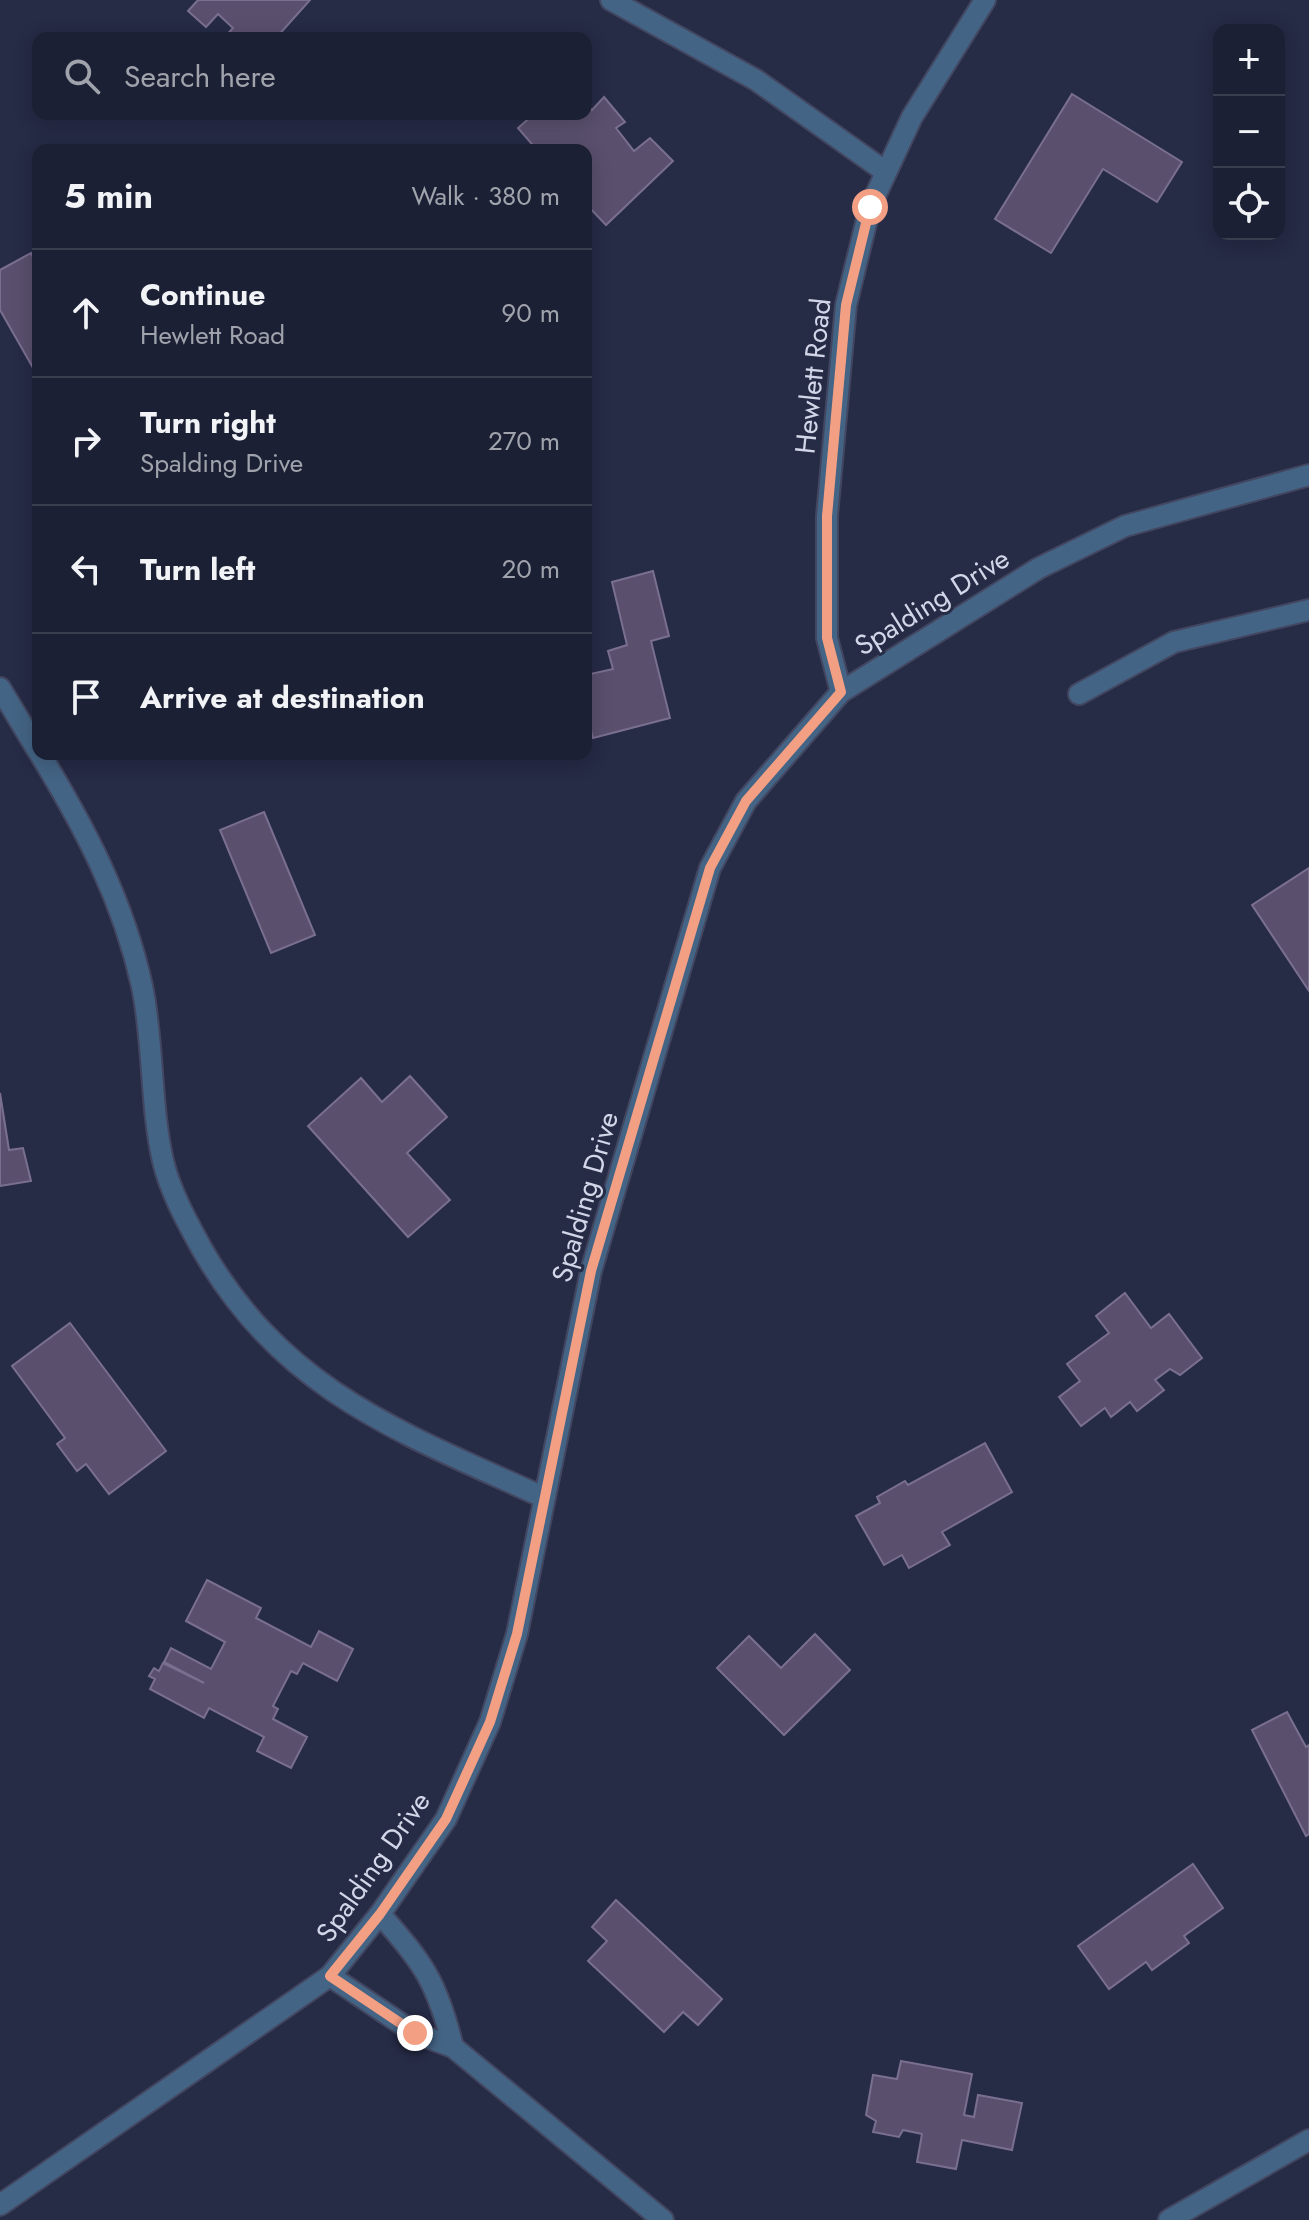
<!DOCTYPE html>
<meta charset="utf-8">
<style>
:root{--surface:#1c2034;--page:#25283c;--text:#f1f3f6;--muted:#a0a3ac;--line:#3a3e4f}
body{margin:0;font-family:Jost,sans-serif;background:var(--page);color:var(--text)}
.controls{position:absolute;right:24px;top:24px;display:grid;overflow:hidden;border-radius:16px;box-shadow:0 4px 20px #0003}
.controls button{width:72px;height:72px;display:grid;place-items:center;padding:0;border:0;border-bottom:2px solid var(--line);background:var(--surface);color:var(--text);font:40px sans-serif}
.stop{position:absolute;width:24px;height:24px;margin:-18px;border:6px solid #f39f83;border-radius:50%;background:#fff}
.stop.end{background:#f39f83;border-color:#fff;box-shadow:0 2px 8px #0008}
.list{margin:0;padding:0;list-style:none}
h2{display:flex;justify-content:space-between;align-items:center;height:104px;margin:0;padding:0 32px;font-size:34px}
h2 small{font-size:26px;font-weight:400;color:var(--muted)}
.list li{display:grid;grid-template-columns:52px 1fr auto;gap:24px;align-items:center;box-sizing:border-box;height:128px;padding:0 32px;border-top:2px solid var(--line)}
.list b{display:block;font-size:30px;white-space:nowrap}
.list p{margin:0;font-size:26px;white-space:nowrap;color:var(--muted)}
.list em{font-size:26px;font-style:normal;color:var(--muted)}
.icon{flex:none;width:44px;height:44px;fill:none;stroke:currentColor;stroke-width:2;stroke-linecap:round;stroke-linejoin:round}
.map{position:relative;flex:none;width:1309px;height:2220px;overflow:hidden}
.search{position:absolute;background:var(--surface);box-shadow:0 4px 20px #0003;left:32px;top:32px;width:560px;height:88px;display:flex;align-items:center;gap:20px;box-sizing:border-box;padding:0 28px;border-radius:16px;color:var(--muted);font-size:30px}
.panel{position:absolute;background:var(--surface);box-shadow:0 4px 20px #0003;left:32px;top:144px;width:560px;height:616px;border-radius:16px}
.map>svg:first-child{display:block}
.building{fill:#5a506e;stroke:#7a6f8f;stroke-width:2}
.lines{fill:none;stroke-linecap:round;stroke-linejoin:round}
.service-casing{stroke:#424660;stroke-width:24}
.minor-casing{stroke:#424660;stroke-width:24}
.tertiary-casing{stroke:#424660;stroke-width:24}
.service{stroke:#446485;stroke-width:20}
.minor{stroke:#446485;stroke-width:20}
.tertiary{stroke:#446485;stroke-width:20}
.route{stroke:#f39f83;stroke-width:10}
.labels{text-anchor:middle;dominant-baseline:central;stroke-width:6;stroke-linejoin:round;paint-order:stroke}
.street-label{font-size:28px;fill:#d2d6e8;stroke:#262b46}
</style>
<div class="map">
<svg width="1309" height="2220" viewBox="0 0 1309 2220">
<rect width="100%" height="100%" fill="#262b46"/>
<g class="building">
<polygon points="198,0 310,0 276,38 224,38 233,28 218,14 206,27 188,11"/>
<polygon points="1072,94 1182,162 1157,202 1103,169 1051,253 995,219"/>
<polygon points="604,97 625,122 616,128 634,151 650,138 673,161 606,225 586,204 586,150 537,150 518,128 534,114 586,114 586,104 592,110"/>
<polygon points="31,253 38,266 36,373 0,310 0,270"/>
<polygon points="653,571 669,636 651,641 670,718 593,738 586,710 586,675 613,669 608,651 627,645 612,582"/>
<polygon points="264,812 315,935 271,953 220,830"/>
<polygon points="1309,868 1309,991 1252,905"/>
<polygon points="410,1076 447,1117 407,1153 450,1200 408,1237 308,1126 361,1078 382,1102"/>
<polygon points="0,1093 9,1150 23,1148 31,1181 0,1186"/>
<polygon points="1125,1293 1151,1328 1169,1314 1202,1358 1180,1375 1170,1369 1155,1380 1164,1390 1137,1411 1130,1402 1111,1417 1105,1408 1081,1426 1059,1397 1080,1381 1067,1364 1109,1333 1096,1316"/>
<polygon points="70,1323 166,1451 109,1494 86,1464 77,1471 57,1444 65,1438 12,1366"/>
<polygon points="985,1443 1012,1492 942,1532 950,1545 909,1568 902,1555 884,1565 856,1516 880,1503 877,1497 905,1481 908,1485"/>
<polygon points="207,1580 261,1608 256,1618 311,1647 319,1631 353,1649 337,1681 303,1663 297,1674 291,1671 273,1706 278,1709 273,1719 307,1737 291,1768 257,1751 264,1737 209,1708 204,1718 150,1689 155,1679 149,1676 154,1668 159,1671 163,1663 204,1683 164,1662 171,1648 211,1669 225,1642 186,1621"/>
<polygon points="815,1634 850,1670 784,1735 717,1668 749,1636 781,1668"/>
<polygon points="1287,1712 1306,1747 1309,1745 1309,1834 1306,1836 1252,1730"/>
<polygon points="1193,1864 1223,1908 1184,1936 1189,1943 1152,1970 1146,1962 1109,1989 1078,1946"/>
<polygon points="616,1900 722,1999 698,2025 683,2012 664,2032 588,1961 607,1941 592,1927"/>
<polygon points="901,2061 972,2074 964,2115 974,2117 978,2095 1022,2103 1012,2150 962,2140 956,2169 917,2162 922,2134 903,2130 899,2137 873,2132 876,2121 866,2115 873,2075 897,2079"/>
</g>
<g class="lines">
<g class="service-casing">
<g id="service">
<polyline points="611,0 756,80 886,172"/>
<polyline points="1079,694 1174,642 1309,610"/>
</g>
</g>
<g class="minor-casing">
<g id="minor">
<polyline points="0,688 38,751"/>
<polyline points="841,692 827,638 827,516 846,305 870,207 912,117 985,0"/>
<path d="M40,754C85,828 123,900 142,986C154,1043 150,1104 163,1161C170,1191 187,1222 202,1249C283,1391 402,1433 543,1497"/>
<path d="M380,1914C424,1964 437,1982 453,2047"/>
<polyline points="330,1976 415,2033 453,2047 663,2220"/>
<polyline points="1169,2220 1309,2140"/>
</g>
</g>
<g class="tertiary-casing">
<polyline id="tertiary" points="0,2205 330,1976 380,1914 446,1819 490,1722 517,1634 591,1271 710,868 746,801 841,692 1039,568 1125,526 1309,475"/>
</g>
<use href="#service" class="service"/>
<use href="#minor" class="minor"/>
<use href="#tertiary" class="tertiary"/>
</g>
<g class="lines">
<polyline class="route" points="415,2033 330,1976 380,1914 446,1819 490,1722 517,1634 591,1271 710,868 746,801 841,692 827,638 827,516 846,305 870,207"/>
</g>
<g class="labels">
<g class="street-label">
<text transform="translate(813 376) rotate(-84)">Hewlett Road</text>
<text transform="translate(932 602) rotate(-32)">Spalding Drive</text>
<text transform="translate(585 1197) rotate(-74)">Spalding Drive</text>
<text transform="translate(373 1867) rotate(-55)">Spalding Drive</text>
</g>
</g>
</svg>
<div class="controls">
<button>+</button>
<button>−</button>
<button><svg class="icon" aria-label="locate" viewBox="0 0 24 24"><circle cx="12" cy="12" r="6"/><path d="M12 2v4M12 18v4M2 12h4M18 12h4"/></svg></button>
</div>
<div class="stop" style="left:870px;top:207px"></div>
<div class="stop end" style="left:415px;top:2033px"></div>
<div class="search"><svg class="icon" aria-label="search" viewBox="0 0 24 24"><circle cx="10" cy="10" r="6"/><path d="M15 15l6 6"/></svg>Search here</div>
<section class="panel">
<h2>5 min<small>Walk · 380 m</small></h2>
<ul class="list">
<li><svg class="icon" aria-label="ahead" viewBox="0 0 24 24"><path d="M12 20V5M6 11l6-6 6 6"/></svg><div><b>Continue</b><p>Hewlett Road</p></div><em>90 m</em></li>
<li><svg class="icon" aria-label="right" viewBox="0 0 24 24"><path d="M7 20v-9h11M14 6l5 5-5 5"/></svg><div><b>Turn right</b><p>Spalding Drive</p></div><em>270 m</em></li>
<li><svg class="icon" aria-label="left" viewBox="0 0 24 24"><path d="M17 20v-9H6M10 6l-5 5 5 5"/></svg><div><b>Turn left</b></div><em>20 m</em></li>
<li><svg class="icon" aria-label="arrive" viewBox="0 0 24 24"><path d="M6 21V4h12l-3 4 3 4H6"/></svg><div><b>Arrive at destination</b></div></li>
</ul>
</section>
</div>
